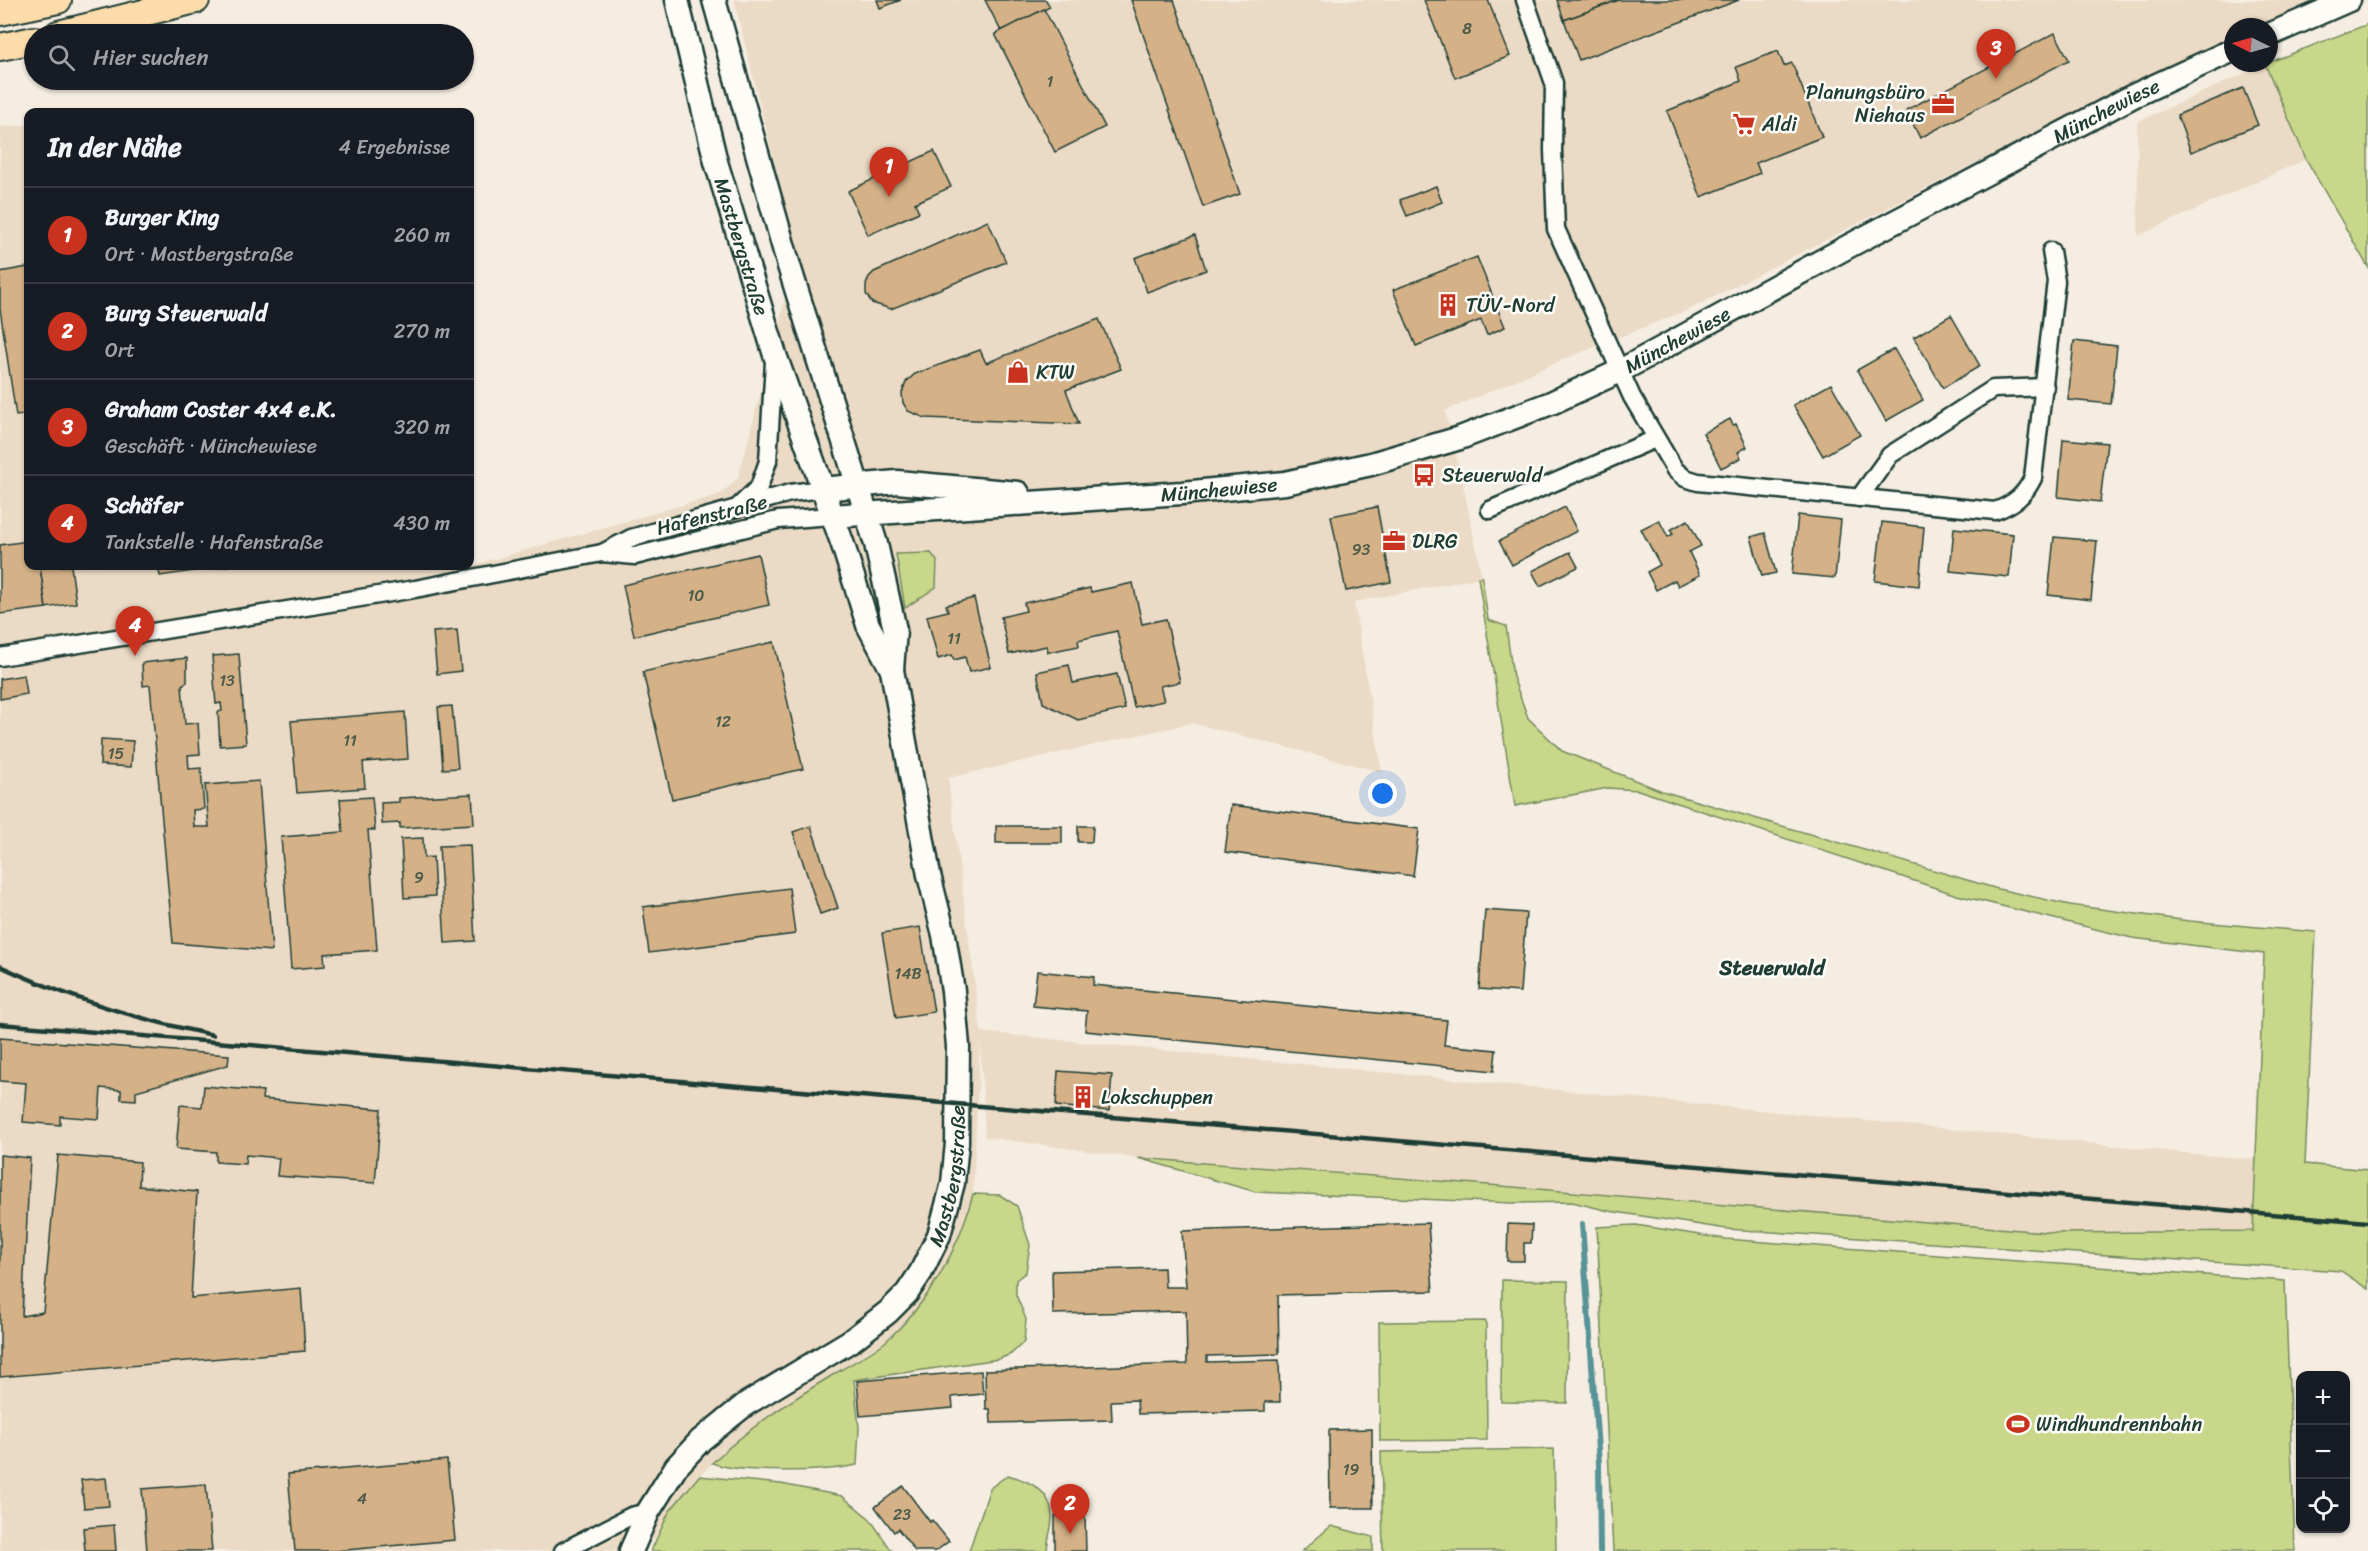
<!DOCTYPE html>
<html lang="de">
<meta charset="utf-8">
<style>
:root{--surface:#171b24;--page:#20242c;--text:#f1f3f6;--muted:#9ea1a6;--line:#363941;--accent:#c8321e}
body{margin:0;font-family:Sriracha,sans-serif;background:var(--page);color:var(--text)}
.controls{position:absolute;right:18px;bottom:18px;display:grid;overflow:hidden;border-radius:12px;box-shadow:0 2px 4px #0004}
.controls button{width:54px;height:54px;display:grid;place-items:center;padding:0;border:0;border-bottom:2px solid var(--line);background:var(--surface);color:var(--text);font:30px sans-serif}
.compass{position:absolute;left:2224px;top:18px;width:54px;height:54px;border-radius:50%;background:var(--surface);box-shadow:0 2px 4px #0004;rotate:275deg}
.you{position:absolute;left:1383px;top:794px;width:21px;height:21px;margin:-15px;border:4px solid #fff;border-radius:50%;background:#1a73e8;box-shadow:0 0 0 9px #1a73e833}
.badge{display:grid;place-items:center;width:39px;height:39px;border-radius:50%;background:var(--accent);color:#fff;font-size:20px;font-weight:700}
.pin{position:absolute;translate:-50% -50px;filter:drop-shadow(0 2px 3px #0008)}
.pin::after{content:'';position:absolute;top:32px;width:21px;height:18px;background:inherit;clip-path:polygon(0 0,100% 0,50% 100%)}
.list{margin:0;padding:0;list-style:none}
h2{display:flex;justify-content:space-between;align-items:center;height:78px;margin:0;padding:0 24px;font-size:26px}
h2 small{font-size:20px;font-weight:400;color:var(--muted)}
.list li{display:grid;grid-template-columns:39px 1fr auto;gap:18px;align-items:center;box-sizing:border-box;height:96px;padding:0 24px;border-top:2px solid var(--line)}
.list b{display:block;font-size:22px;white-space:nowrap}
.list p{margin:0;font-size:20px;white-space:nowrap;color:var(--muted)}
.list em{font-size:20px;font-style:normal;color:var(--muted)}
.icon{flex:none;width:33px;height:33px;fill:none;stroke:currentColor;stroke-width:2;stroke-linecap:round;stroke-linejoin:round}
.map{position:relative;flex:none;width:2368px;height:1551px;overflow:hidden}
.search{position:absolute;background:var(--surface);box-shadow:0 2px 4px #0004;left:24px;top:24px;width:450px;height:66px;display:flex;align-items:center;gap:15px;box-sizing:border-box;padding:0 21px;border-radius:33px;color:var(--muted);font-size:22px}
.panel{position:absolute;background:var(--surface);box-shadow:0 2px 4px #0004;left:24px;top:108px;width:450px;height:462px;border-radius:12px}
.map>svg:first-child{display:block}
.built{fill:#ebdbc6}
.green{fill:#c9d78a;stroke:#748a5f;stroke-width:1.5}
.lines{fill:none;stroke-linecap:round;stroke-linejoin:round}
.stream{stroke:#589398;stroke-width:6}
.building{fill:#d4b187;stroke:#1f3d34;stroke-width:1.5}
.street-casing{stroke:#1f3d34;stroke-width:21}
.secondary-casing{stroke:#1f3d34;stroke-width:27}
.primary-casing{stroke:#1f3d34;stroke-width:30}
.street{stroke:#fdfcf7;stroke-width:16}
.secondary{stroke:#fdfcf7;stroke-width:22}
.primary{stroke:#fddcac;stroke-width:26}
.rail{stroke:#1f3d34;stroke-width:4.5}
.labels{text-anchor:middle;dominant-baseline:central;stroke-width:5;stroke-linejoin:round;paint-order:stroke}
.number-label{font-size:16px;fill:#4c5a49}
.poi-label{font-size:20px;fill:#1f3d34;stroke:#fdfcf7;text-anchor:start}
.street-label{font-size:20px;fill:#1f3d34;stroke:#fdfcf7}
.neighbourhood-label{font-size:21px;font-weight:bold;fill:#1f3d34;stroke:#fdfcf7}
</style>
<div class="map">
<svg width="2368" height="1551" viewBox="0 0 2368 1551">
<rect width="100%" height="100%" fill="#f5ede1"/>
<filter id="ink" filterUnits="userSpaceOnUse"><feTurbulence type="fractalNoise" baseFrequency=".0167" numOctaves="2"/><feDisplacementMap in="SourceGraphic" scale="12" xChannelSelector="R" yChannelSelector="G"/><feConvolveMatrix kernelMatrix="1 2 1 2 8 2 1 2 1" color-interpolation-filters="sRGB"/></filter>
<g filter="url(#ink)">
<g class="built">
<polygon points="734,0 2320,0 2258,27 2233,27 2233,38 2139,80 1690,309 1562,360 1445,411 1461,474 1482,577 1354,602 1382,772 1192,723 948,778 981,1032 2257,1160 2253,1231 2056,1233 1489,1185 1138,1158 985,1137 980,1041 973,1194 966,1223 945,1265 918,1310 883,1343 777,1410 736,1440 699,1476 669,1512 655,1539 630,1551 0,1551 0,127 28,125 28,566 470,566 721,494 738,478 797,254"/>
<polygon points="2265,64 2306,159 2138,236 2137,122"/>
</g>
<g class="green">
<polygon points="2368,24 2368,267 2306,159 2265,64"/>
<polygon points="931,553 937,561 936,587 905,608 896,554"/>
<polygon points="1482,577 1488,620 1506,626 1513,677 1528,718 1562,751 1662,791 1998,889 2070,905 2189,921 2316,932 2305,1164 2368,1170 2368,1289 2341,1271 1727,1229 1609,1211 1572,1202 1512,1203 1256,1192 1138,1158 1489,1185 2056,1233 2253,1231 2264,954 2132,938 1957,895 1638,790 1608,788 1515,806 1478,578"/>
<path d="M973,1194L1000,1195L1017,1206L1030,1245L1026,1272L1016,1280V1295L1026,1319L1024,1342L1011,1354L999,1359L854,1380L859,1428L857,1465C825,1472 743,1474 712,1463C748,1428 789,1402 831,1376C848,1365 869,1355 885,1342C928,1304 959,1250 973,1194Z"/>
<polygon points="1636,1225 1725,1239 2285,1281 2295,1551 1613,1551 1597,1227"/>
<polygon points="1502,1280 1568,1281 1567,1403 1501,1402"/>
<polygon points="1486,1321 1487,1440 1380,1441 1379,1322"/>
<polygon points="1554,1449 1556,1551 1383,1551 1381,1452"/>
<path d="M1008,1475C1030,1481 1052,1491 1052,1518C1052,1529 1047,1540 1047,1551H969L990,1488Z"/>
<polygon points="699,1476 781,1484 842,1496 870,1519 892,1551 651,1551 669,1512"/>
<polygon points="1331,1526 1373,1537 1373,1551 1302,1551"/>
</g>
<g class="lines">
<polyline class="stream" points="1582,1224 1599,1464 1600,1551"/>
</g>
<g class="building">
<polygon points="877,0 901,0 880,8"/>
<polygon points="985,0 1046,0 1050,7 1001,31"/>
<polygon points="1131,0 1174,0 1240,194 1203,207"/>
<polygon points="1424,0 1488,0 1510,56 1455,78"/>
<polygon points="1557,0 1619,0 1564,20"/>
<polygon points="1619,0 1739,0 1579,60 1564,20"/>
<polygon points="1044,9 1105,127 1055,152 995,34"/>
<polygon points="2055,33 2069,60 1920,138 1906,110"/>
<polygon points="1778,51 1784,66 1792,63 1822,137 1756,163 1760,173 1701,197 1667,111 1741,81 1736,67"/>
<polygon points="2243,88 2258,125 2191,152 2177,115"/>
<polygon points="934,151 951,187 915,203 919,212 868,235 848,191"/>
<polygon points="1436,186 1442,202 1407,216 1400,200"/>
<polygon points="988,221 1006,262 891,309 872,303 866,294 866,285 869,277 874,272"/>
<polygon points="1195,235 1206,270 1147,292 1135,258"/>
<polygon points="1477,257 1505,327 1487,335 1481,320 1416,346 1393,290"/>
<polygon points="28,267 28,414 16,416 0,309 0,272"/>
<polygon points="1951,315 1980,366 1943,388 1914,337"/>
<polygon points="1099,319 1121,369 1066,390 1079,424 925,418 908,411 903,403 902,393 906,382 915,374 980,350 986,363"/>
<polygon points="2074,341 2117,346 2111,404 2068,400"/>
<polygon points="1894,349 1923,400 1886,421 1857,370"/>
<polygon points="1831,384 1860,435 1823,456 1793,405"/>
<polygon points="1730,419 1733,425 1736,424 1747,447 1738,452 1741,458 1721,468 1703,433"/>
<polygon points="2063,439 2107,443 2100,502 2058,497"/>
<polygon points="1377,507 1391,582 1346,591 1331,516"/>
<polygon points="1565,507 1577,531 1512,565 1499,541"/>
<polygon points="1798,515 1841,520 1835,578 1792,574"/>
<polygon points="1659,520 1668,537 1673,534 1670,530 1688,520 1701,546 1689,552 1700,575 1678,586 1675,580 1656,590 1647,572 1660,565 1641,529"/>
<polygon points="1882,522 1924,527 1919,586 1875,581"/>
<polygon points="1954,528 2013,534 2009,577 1950,571"/>
<polygon points="1765,533 1776,573 1762,576 1751,537"/>
<polygon points="2054,537 2097,541 2091,600 2048,595"/>
<polygon points="28,541 28,566 40,566 46,608 0,614 0,545"/>
<polygon points="1570,552 1578,567 1540,586 1532,571"/>
<polygon points="758,554 769,605 634,636 623,585"/>
<polygon points="40,566 71,566 76,603 46,608"/>
<polygon points="158,566 228,566 160,576"/>
<polygon points="1133,583 1142,624 1166,619 1180,682 1160,686 1164,701 1134,707 1117,631 1078,640 1079,646 1048,652 1047,646 1009,654 1001,617 1026,611 1024,603 1090,588 1091,592"/>
<polygon points="974,598 991,667 969,672 965,657 954,660 952,655 938,659 927,616 948,611 946,605"/>
<polygon points="457,630 461,671 437,674 433,632"/>
<polygon points="774,642 803,769 672,799 643,672"/>
<polygon points="239,654 246,744 220,746 218,712 222,711 221,703 216,704 212,656"/>
<polygon points="187,658 187,682 182,685 185,724 198,723 200,754 188,755 189,769 201,768 204,809 193,810 194,827 209,827 205,785 259,781 272,951 173,943 150,685 143,686 142,663"/>
<polygon points="1069,665 1073,683 1117,674 1125,709 1078,720 1043,703 1037,672"/>
<polygon points="24,675 27,694 0,699 0,679"/>
<polygon points="452,706 458,768 443,769 438,707"/>
<polygon points="405,712 408,759 363,762 365,788 297,793 291,721"/>
<polygon points="101,739 133,741 131,767 100,765"/>
<polygon points="472,794 474,824 400,828 400,823 382,824 381,803 399,802 399,798"/>
<polygon points="372,797 375,830 368,830 377,950 324,954 325,966 291,969 281,837 343,832 340,799"/>
<polygon points="1231,805 1419,829 1413,876 1225,852"/>
<polygon points="811,826 838,908 820,914 793,832"/>
<rect x="996" y="826" width="66" height="17"/>
<polygon points="1078,826 1093,826 1092,842 1078,842"/>
<polygon points="423,838 424,858 433,857 435,896 404,898 401,839"/>
<polygon points="470,845 475,941 445,943 439,846"/>
<polygon points="789,888 795,934 649,953 643,907"/>
<polygon points="1485,910 1526,913 1520,992 1479,989"/>
<polygon points="920,927 934,1012 896,1018 882,933"/>
<polygon points="1037,971 1094,977 1093,985 1447,1020 1444,1045 1496,1050 1494,1071 1085,1031 1087,1011 1033,1006"/>
<polygon points="0,1038 229,1055 228,1065 136,1091 136,1100 121,1099 121,1090 101,1088 99,1119 60,1116 60,1125 23,1122 26,1083 0,1081"/>
<polygon points="1058,1071 1112,1075 1109,1111 1056,1106"/>
<polygon points="204,1086 263,1091 262,1099 381,1109 375,1183 277,1176 279,1158 246,1155 245,1164 216,1162 216,1152 176,1149 180,1105 202,1107"/>
<polygon points="0,1155 30,1158 22,1316 43,1312 58,1155 140,1162 139,1186 197,1192 191,1298 301,1288 305,1351 0,1377"/>
<polygon points="1428,1223 1433,1291 1278,1295 1279,1354 1207,1356 1207,1362 1279,1360 1280,1402 1265,1402 1265,1411 1138,1414 1137,1400 1111,1401 1112,1420 991,1423 990,1409 986,1409 985,1370 1187,1364 1186,1311 1053,1314 1052,1271 1164,1268 1165,1287 1186,1287 1182,1231"/>
<polygon points="1508,1224 1532,1225 1531,1243 1524,1243 1524,1261 1507,1261"/>
<polygon points="981,1371 983,1394 952,1397 953,1408 860,1416 857,1381"/>
<polygon points="1372,1429 1373,1508 1330,1508 1329,1430"/>
<polygon points="447,1460 455,1540 335,1551 295,1551 288,1474"/>
<polygon points="106,1478 109,1506 84,1508 81,1480"/>
<polygon points="206,1484 212,1551 147,1551 142,1489"/>
<polygon points="903,1486 930,1522 932,1520 949,1541 936,1551 915,1551 898,1529 894,1532 875,1507"/>
<polygon points="1055,1516 1085,1516 1086,1551 1055,1551"/>
<polygon points="114,1525 116,1551 85,1551 83,1528"/>
</g>
<g class="lines">
<g class="street-casing">
<g id="street">
<path d="M1525,0L1554,83L1553,150L1556,229L1632,397L1675,470L1685,478L1698,482L1995,511C2014,504 2024,496 2033,478L2056,281L2051,251"/>
<polyline points="1859,498 1890,455 1993,389 2045,387"/>
<polyline points="739,506 759,487 768,461 774,362"/>
<polyline points="1490,510 1655,439"/>
<polyline points="602,553 631,538 790,493 822,489"/>
<polyline points="0,657 415,589 602,553 635,556 778,520 832,516"/>
<polyline points="563,1551 631,1516 648,1512"/>
</g>
</g>
<g class="secondary-casing">
<g id="secondary">
<path id="s1" d="M677,0L716,162L775,355L843,545L868,625L892,670"/>
<polyline points="2269,35 2349,0"/>
<polyline points="822,489 897,482 1018,493"/>
<path id="s2" d="M832,516L1182,493L1285,483L1371,464L1460,438L1551,403L1620,371L1849,246L2133,96L2233,50"/>
<path id="s3" d="M631,1551L648,1512L676,1467L701,1440L746,1404L852,1340L888,1312L907,1293L921,1272L939,1235L953,1183L957,1143L958,1046L953,991L944,935L929,875L892,670L895,630L876,544L789,266L714,0"/>
</g>
</g>
<g class="primary-casing">
<g id="primary">
<polyline points="0,12 58,0"/>
<polyline points="58,34 196,0"/>
<polyline points="0,47 34,40"/>
</g>
</g>
<use href="#street" class="street"/>
<use href="#secondary" class="secondary"/>
<use href="#primary" class="primary"/>
<g class="rail">
<path d="M0,966C68,998 140,1020 213,1035"/>
<polyline points="0,1024 2368,1222"/>
</g>
</g>
</g>
<defs>
<g id="office-bare" transform="scale(1.8)"><path d="M-6-3h4V-5.5h4V-3h4V5H-6ZM-1-4.5V-3h2v-1.5ZM-6 0V1H6V0Z" fill="#c8321e" stroke="#fdfcf7" stroke-width="2.5" paint-order="stroke"/></g>
<g id="supermarket-bare" transform="scale(1.8)"><path d="M-6-5.5h2.5l.6 2H6L4.5 2H-2.5L-4.4-4H-6ZM-1.5 3.2a1.3 1.3 0 1 0 .1 0ZM3 3.2a1.3 1.3 0 1 0 .1 0Z" fill="#c8321e" stroke="#fdfcf7" stroke-width="2.5" paint-order="stroke"/></g>
<g id="building-bare" transform="scale(1.8)"><path d="M-4-6H4V6H1V3H-1V6H-4ZM-2.5-4.3h1.7v1.8h-1.7ZM.8-4.3h1.7v1.8H.8ZM-2.5-1h1.7V.8h-1.7ZM.8-1h1.7V.8H.8Z" fill="#c8321e" stroke="#fdfcf7" stroke-width="2.5" paint-order="stroke"/></g>
<g id="shop-bare" transform="scale(1.8)"><path d="M-5-2.5h2.3a2.7 3.5 0 0 1 5.4 0H5L5.5 6h-11ZM-1.5-2.5h3a1.5 2.3 0 0 0-3 0Z" fill="#c8321e" stroke="#fdfcf7" stroke-width="2.5" paint-order="stroke"/></g>
<g id="bus-bare" transform="scale(1.8)"><path d="M-5-6H5V4H4V6H2V4H-2V6H-4V4H-5ZM-3.5-4V0h7V-4ZM-3.5 1.2v1.5H-2V1.2ZM2 1.2v1.5H3.5V1.2Z" fill="#c8321e" stroke="#fdfcf7" stroke-width="2.5" paint-order="stroke"/></g>
<g id="stadium-bare" transform="scale(1.8)"><path d="M0-5a6.5 5 0 1 0 0 10a6.5 5 0 1 0 0-10ZM-3.5-1.8h7v3.6h-7Z" fill="#c8321e" stroke="#fdfcf7" stroke-width="2.5" paint-order="stroke"/></g>
</defs>
<g fill-rule="evenodd">
<use href="#office-bare" x="1943" y="104"/>
<use href="#supermarket-bare" x="1744" y="124"/>
<use href="#building-bare" x="1448" y="305"/>
<use href="#shop-bare" x="1018" y="372"/>
<use href="#bus-bare" x="1424" y="475"/>
<use href="#office-bare" x="1394" y="541"/>
<use href="#building-bare" x="1083" y="1097"/>
<use href="#stadium-bare" x="2018" y="1424"/>
</g>
<g class="labels">
<g class="number-label">
<text x="1467" y="28">8</text>
<text x="1050" y="81">1</text>
<text x="1361" y="549">93</text>
<text x="696" y="595">10</text>
<text x="954" y="638">11</text>
<text x="227" y="680">13</text>
<text x="723" y="721">12</text>
<text x="350" y="740">11</text>
<text x="116" y="753">15</text>
<text x="419" y="877">9</text>
<text x="908" y="973">14B</text>
<text x="1351" y="1469">19</text>
<text x="362" y="1498">4</text>
<text x="902" y="1514">23</text>
</g>
<g class="poi-label">
<text x="1925" y="92" text-anchor="end">Planungsbüro<tspan x="1925" dy="23">Niehaus</tspan></text>
<text x="1762" y="124">Aldi</text>
<text x="1466" y="305">TÜV-Nord</text>
<text x="1036" y="372">KTW</text>
<text x="1442" y="475">Steuerwald</text>
<text x="1412" y="541">DLRG</text>
<text x="1101" y="1097">Lokschuppen</text>
<text x="2036" y="1424">Windhundrennbahn</text>
</g>
<g class="street-label">
<text stroke="none"><textPath href="#s2" startOffset="1360">Münchewiese</textPath></text>
<text stroke="none"><textPath href="#s1" startOffset="255">Mastbergstraße</textPath></text>
<text stroke="none"><textPath href="#s2" startOffset="874">Münchewiese</textPath></text>
<text stroke="none"><textPath href="#s2" startOffset="388">Münchewiese</textPath></text>
<text transform="translate(712 515) rotate(-14)">Hafenstraße</text>
<text stroke="none"><textPath href="#s3" startOffset="513">Mastbergstraße</textPath></text>
</g>
<g class="neighbourhood-label">
<text x="1772" y="968">Steuerwald</text>
</g>
</g>
</svg>
<div class="controls">
<button>+</button>
<button>−</button>
<button><svg class="icon" aria-label="locate" viewBox="0 0 24 24"><circle cx="12" cy="12" r="6"/><path d="M12 2v4M12 18v4M2 12h4M18 12h4"/></svg></button>
</div>
<svg class="compass" viewBox="-18 -18 36 36"><path d="M0-13l5 13h-10z" fill="#e53935"/><path d="M0 13l5-13h-10z" fill="#9ea1a6"/></svg>
<div class="you"></div>
<div class="pin badge" style="left:889px;top:197px">1</div>
<div class="pin badge" style="left:1070px;top:1534px">2</div>
<div class="pin badge" style="left:1996px;top:79px">3</div>
<div class="pin badge" style="left:135px;top:656px">4</div>
<div class="search"><svg class="icon" aria-label="search" viewBox="0 0 24 24"><circle cx="10" cy="10" r="6"/><path d="M15 15l6 6"/></svg>Hier suchen</div>
<section class="panel">
<h2>In der Nähe<small>4 Ergebnisse</small></h2>
<ul class="list">
<li><span class="badge">1</span><div><b>Burger King</b><p>Ort · Mastbergstraße</p></div><em>260 m</em></li>
<li><span class="badge">2</span><div><b>Burg Steuerwald</b><p>Ort</p></div><em>270 m</em></li>
<li><span class="badge">3</span><div><b>Graham Coster 4x4 e.K.</b><p>Geschäft · Münchewiese</p></div><em>320 m</em></li>
<li><span class="badge">4</span><div><b>Schäfer</b><p>Tankstelle · Hafenstraße</p></div><em>430 m</em></li>
</ul>
</section>
</div>
